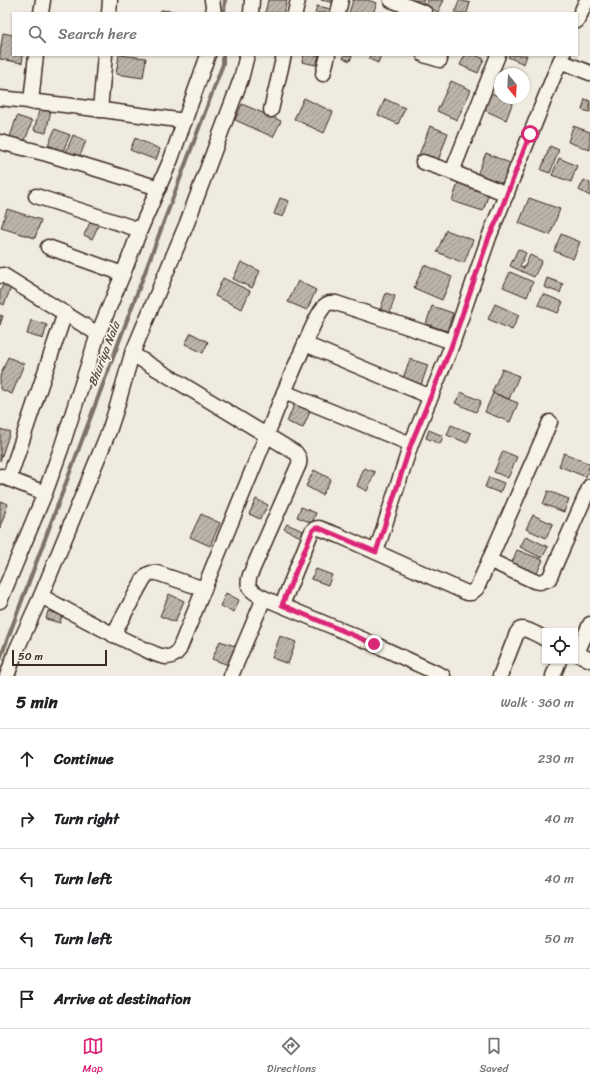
<!DOCTYPE html>
<meta charset="utf-8">
<style>
:root{--surface:#fff;--page:#f6f6f6;--text:#202124;--muted:#757577;--line:#e0e0e0;--accent:#db2777}
body{margin:0;font-family:Sriracha,sans-serif;background:var(--page);color:var(--text)}
.controls{position:absolute;right:12px;bottom:12px;display:grid;overflow:hidden;border-radius:0px;box-shadow:0 1px 3px #0004}
.controls button{width:36px;height:36px;display:grid;place-items:center;padding:0;border:0;border-bottom:1px solid var(--line);background:var(--surface);color:var(--text);font:20px sans-serif}
.compass{position:absolute;left:494px;top:68px;width:36px;height:36px;border-radius:50%;background:var(--surface);box-shadow:0 1px 3px #0004;rotate:162deg}
.scale{position:absolute;left:12px;bottom:10px;width:95px;box-sizing:border-box;padding-left:4px;border:2px solid #3b2a1e;border-top:0;font-size:11px;line-height:14px;white-space:nowrap;color:#3b2a1e;-webkit-text-stroke:3px #f7f3e8;paint-order:stroke}
.stop{position:absolute;width:12px;height:12px;margin:-9px;border:3px solid #db2777;border-radius:50%;background:#fff}
.stop.end{background:#db2777;border-color:#fff;box-shadow:0 1px 4px #0008}
.list{margin:0;padding:0;list-style:none}
h2{display:flex;justify-content:space-between;align-items:center;height:52px;margin:0;padding:0 16px;font-size:17px}
h2 small{font-size:13px;font-weight:400;color:var(--muted)}
.list li{display:grid;grid-template-columns:26px 1fr auto;gap:12px;align-items:center;box-sizing:border-box;height:60px;padding:0 16px;border-top:1px solid var(--line)}
.list b{display:block;font-size:15px;white-space:nowrap}
.list em{font-size:13px;font-style:normal;color:var(--muted)}
.icon{flex:none;width:22px;height:22px;fill:none;stroke:currentColor;stroke-width:2;stroke-linecap:round;stroke-linejoin:round}
.map{position:relative;flex:none;width:590px;height:676px;overflow:hidden}
.search{position:absolute;background:var(--surface);box-shadow:0 1px 3px #0004;left:12px;right:12px;top:12px;height:44px;display:flex;align-items:center;gap:10px;box-sizing:border-box;padding:0 14px;border-radius:0px;color:var(--muted);font-size:15px}
.sheet{height:352px;background:var(--surface)}
nav{display:flex;justify-content:space-around;align-items:center;box-sizing:border-box;height:56px;border-top:1px solid var(--line);background:var(--surface);font-size:11px;color:var(--muted)}
nav a{display:grid;justify-items:center;gap:2px}
nav .on{color:var(--accent)}
.map>svg:first-child{display:block}
.lines{fill:none;stroke-linecap:round;stroke-linejoin:round}
.stream{stroke:#7e7266;stroke-width:4}
.building{fill:url(#building-hatch);stroke:#3b2a1e}
.minor-casing{stroke:#3b2a1e;stroke-width:17}
.minor{stroke:#f7f3e8;stroke-width:14}
.route{stroke:#db2777;stroke-width:5}
.labels{text-anchor:middle;dominant-baseline:central;stroke-width:3;stroke-linejoin:round;paint-order:stroke}
.water-label{font-size:12px;font-style:italic;fill:#625448;stroke:#f7f3e8}
</style>
<div class="map">
<svg width="590" height="676" viewBox="0 0 590 676">
<defs>
<pattern id="building-hatch" width="6" height="6" patternUnits="userSpaceOnUse"><rect width="6" height="6" fill="#bdb5aa"/><path d="M-1 1l2-2M0 6l6-6M5 7l2-2" fill="none" stroke="#9b938a"/></pattern>
</defs>
<rect width="100%" height="100%" fill="#efebe0"/>
<filter id="ink" filterUnits="userSpaceOnUse"><feTurbulence type="fractalNoise" baseFrequency=".025" numOctaves="2"/><feDisplacementMap in="SourceGraphic" scale="8" xChannelSelector="R" yChannelSelector="G"/><feConvolveMatrix kernelMatrix="1 2 1 2 8 2 1 2 1" color-interpolation-filters="sRGB"/></filter>
<g filter="url(#ink)">
<g class="lines">
<g class="stream">
<polyline points="224,13 225,0"/>
<polyline points="0,659 223,64 223,55"/>
</g>
</g>
<g class="building">
<polygon points="268,0 287,0 284,13 265,13"/>
<polygon points="321,0 336,0 335,3"/>
<polygon points="353,0 367,0 377,3 373,13 349,13"/>
<polygon points="411,0 424,0 421,6 411,1"/>
<polygon points="428,0 444,0 438,12 425,6"/>
<polygon points="459,0 470,3 467,13 455,13"/>
<polygon points="317,6 331,9 330,13 315,13"/>
<polygon points="161,10 191,13 160,13"/>
<polygon points="3,33 13,35 13,55 23,55 22,63 0,59 0,53"/>
<polygon points="119,55 146,58 143,78 116,74"/>
<polygon points="304,55 319,55 316,65 302,62"/>
<polygon points="344,55 352,55 350,61 343,58"/>
<polygon points="370,55 381,55 378,63 369,59"/>
<polygon points="465,55 475,55 484,59 478,73 460,65"/>
<polygon points="509,55 527,55 524,64 508,57"/>
<polygon points="451,81 471,90 457,120 437,111"/>
<polygon points="489,92 500,97 500,98 503,98 513,102 506,120 482,109"/>
<polygon points="304,98 333,112 324,133 294,119"/>
<polygon points="385,99 405,108 398,124 378,115"/>
<polygon points="585,99 590,101 590,112 582,110"/>
<polygon points="242,104 281,121 273,137 235,120"/>
<polygon points="40,107 51,110 46,133 34,130"/>
<polygon points="17,116 32,121 25,141 10,137"/>
<polygon points="430,126 448,133 438,161 419,155"/>
<polygon points="573,126 590,132 590,150 568,142"/>
<polygon points="55,129 70,135 63,151 48,145"/>
<polygon points="73,135 86,141 79,158 66,152"/>
<polygon points="135,138 160,149 156,160 130,150"/>
<polygon points="550,146 559,150 550,173 541,170"/>
<polygon points="486,153 512,164 503,186 477,175"/>
<polygon points="559,158 577,166 571,182 552,175"/>
<polygon points="459,180 490,190 483,211 452,201"/>
<polygon points="584,180 590,183 590,196 579,190"/>
<polygon points="280,198 289,201 283,217 274,214"/>
<polygon points="529,198 560,209 550,235 519,223"/>
<polygon points="7,209 41,220 35,238 1,228"/>
<polygon points="93,216 101,220 92,239 84,235"/>
<polygon points="446,230 473,240 464,263 437,252"/>
<polygon points="561,234 580,242 573,259 554,251"/>
<polygon points="518,249 526,253 520,266 524,268 530,255 542,261 534,277 510,266"/>
<polygon points="241,262 260,271 252,288 233,279"/>
<polygon points="424,265 452,277 442,300 414,288"/>
<polygon points="510,272 533,282 527,297 503,287"/>
<polygon points="223,278 250,291 242,309 215,296"/>
<polygon points="547,278 563,284 560,293 544,287"/>
<polygon points="298,281 316,290 307,310 288,302"/>
<polygon points="4,282 12,285 4,305 0,303 0,292"/>
<polygon points="386,293 395,296 388,319 378,316"/>
<polygon points="543,294 563,302 558,313 538,305"/>
<polygon points="495,304 519,315 512,330 488,319"/>
<polygon points="432,306 453,313 447,331 426,324"/>
<polygon points="0,315 3,316 0,325"/>
<polygon points="31,320 47,325 43,339 27,334"/>
<polygon points="191,333 208,342 203,353 185,344"/>
<polygon points="8,357 24,364 12,394 0,389 0,376"/>
<polygon points="410,359 428,365 421,385 403,378"/>
<polygon points="502,369 519,376 509,399 492,392"/>
<polygon points="461,392 481,401 476,412 455,403"/>
<polygon points="493,393 518,403 510,422 485,412"/>
<polygon points="296,400 312,407 303,428 287,422"/>
<polygon points="451,425 471,433 467,443 447,435"/>
<polygon points="0,429 10,432 0,461"/>
<polygon points="429,430 443,436 440,444 426,438"/>
<polygon points="503,451 517,457 508,478 494,472"/>
<polygon points="564,453 590,464 586,477 559,466"/>
<polygon points="364,468 375,472 367,491 357,486"/>
<polygon points="314,470 331,479 322,495 306,486"/>
<polygon points="489,477 504,483 500,493 485,487"/>
<polygon points="548,491 569,499 564,512 543,504"/>
<polygon points="256,499 268,505 260,519 249,514"/>
<polygon points="0,501 8,504 0,528"/>
<polygon points="301,507 316,513 312,523 297,517"/>
<polygon points="201,514 220,523 210,546 190,537"/>
<polygon points="533,515 553,524 546,538 526,529"/>
<polygon points="287,524 305,532 303,538 284,529"/>
<polygon points="526,536 548,547 542,558 520,547"/>
<polygon points="517,550 543,560 536,575 511,565"/>
<polygon points="316,569 332,575 328,585 311,579"/>
<polygon points="226,593 239,600 234,612 220,606"/>
<polygon points="169,594 184,601 175,622 160,616"/>
<polygon points="48,611 62,615 60,623 46,619"/>
<polygon points="280,636 296,642 288,664 272,658"/>
<polygon points="220,641 238,647 231,666 212,659"/>
</g>
<g class="lines">
<g class="minor-casing">
<g id="minor">
<polyline points="212,0 214,13"/>
<polyline points="391,0 425,13"/>
<polyline points="41,13 43,0"/>
<polyline points="109,13 110,0"/>
<polyline points="251,13 252,0"/>
<polyline points="295,13 298,0"/>
<polyline points="338,13 341,0"/>
<polyline points="577,21 587,0"/>
<polyline points="424,55 440,60"/>
<polyline points="560,61 590,73"/>
<polyline points="323,74 328,55"/>
<polyline points="0,98 65,105 185,121"/>
<polyline points="31,102 36,55"/>
<polyline points="100,110 105,55"/>
<polyline points="271,110 284,55"/>
<polyline points="0,142 47,154 159,188"/>
<polyline points="423,162 452,172 507,194"/>
<polyline points="452,172 498,55"/>
<polyline points="36,196 140,230"/>
<polyline points="48,247 123,274"/>
<polyline points="0,276 3,275 98,334"/>
<polyline points="305,344 431,397"/>
<path d="M132,354L296,453C299,457 300,459 299,464L250,575C245,589 253,592 264,598L374,644L443,676"/>
<polyline points="284,392 411,444"/>
<polyline points="1,476 45,493"/>
<polyline points="9,479 65,313"/>
<polyline points="376,552 411,444 450,350 489,237 553,78 563,55"/>
<polyline points="489,560 534,581 540,582 549,579 590,486"/>
<path d="M41,596C74,614 106,632 140,647C148,651 157,656 166,657C171,657 176,654 179,650C210,574 241,498 272,422C282,396 293,371 304,346C310,334 315,318 323,308C326,303 330,302 336,303L453,342"/>
<polyline points="0,601 45,493 61,449 98,334 123,274 140,230 171,159 208,55"/>
<path d="M282,605L311,533C313,529 315,528 319,528L340,536L467,593H471L477,588L550,422"/>
<path d="M113,635L143,580C147,574 150,572 157,573L204,589"/>
<polyline points="575,652 590,660"/>
<polyline points="577,653 590,624"/>
<polyline points="7,676 16,651 41,596 109,431 116,410 132,354 187,223 241,79 247,55"/>
<polyline points="231,676 264,598"/>
<path d="M500,676L517,633C518,631 519,629 522,629C527,629 540,636 545,639"/>
<polyline points="553,676 559,661"/>
</g>
</g>
<use href="#minor" class="minor"/>
</g>
</g>
<g class="lines" filter="url(#ink)">
<polyline class="route" points="374,644 282,605 313,530 316,528 319,528 376,552 411,444 450,350 489,237 498,218 530,134"/>
</g>
<g class="labels">
<g class="water-label">
<text transform="translate(104 354) rotate(-69)">Bhuriya Nala</text>
</g>
</g>
</svg>
<div class="controls">
<button><svg class="icon" aria-label="locate" viewBox="0 0 24 24"><circle cx="12" cy="12" r="6"/><path d="M12 2v4M12 18v4M2 12h4M18 12h4"/></svg></button>
</div>
<svg class="compass" viewBox="-18 -18 36 36"><path d="M0-13l5 13h-10z" fill="#e53935"/><path d="M0 13l5-13h-10z" fill="#757577"/></svg>
<div class="scale">50 m</div>
<div class="stop" style="left:530px;top:134px"></div>
<div class="stop end" style="left:374px;top:644px"></div>
<div class="search"><svg class="icon" aria-label="search" viewBox="0 0 24 24"><circle cx="10" cy="10" r="6"/><path d="M15 15l6 6"/></svg>Search here</div>
</div>
<section class="sheet">
<h2>5 min<small>Walk · 360 m</small></h2>
<ul class="list">
<li><svg class="icon" aria-label="ahead" viewBox="0 0 24 24"><path d="M12 20V5M6 11l6-6 6 6"/></svg><div><b>Continue</b></div><em>230 m</em></li>
<li><svg class="icon" aria-label="right" viewBox="0 0 24 24"><path d="M7 20v-9h11M14 6l5 5-5 5"/></svg><div><b>Turn right</b></div><em>40 m</em></li>
<li><svg class="icon" aria-label="left" viewBox="0 0 24 24"><path d="M17 20v-9H6M10 6l-5 5 5 5"/></svg><div><b>Turn left</b></div><em>40 m</em></li>
<li><svg class="icon" aria-label="left" viewBox="0 0 24 24"><path d="M17 20v-9H6M10 6l-5 5 5 5"/></svg><div><b>Turn left</b></div><em>50 m</em></li>
<li><svg class="icon" aria-label="arrive" viewBox="0 0 24 24"><path d="M6 21V4h12l-3 4 3 4H6"/></svg><div><b>Arrive at destination</b></div></li>
</ul>
</section>
<nav>
<a class="on"><svg class="icon" aria-label="map" viewBox="0 0 24 24"><path d="M3 6l6-2 6 2 6-2v14l-6 2-6-2-6 2zM9 4v14M15 6v14"/></svg>Map</a>
<a><svg class="icon" aria-label="directions" viewBox="0 0 24 24"><path d="M12 3l9 9-9 9-9-9zM9 14v-3h6M13 9l2 2-2 2"/></svg>Directions</a>
<a><svg class="icon" aria-label="saved" viewBox="0 0 24 24"><path d="M7 4h10v16l-5-4-5 4z"/></svg>Saved</a>
</nav>
